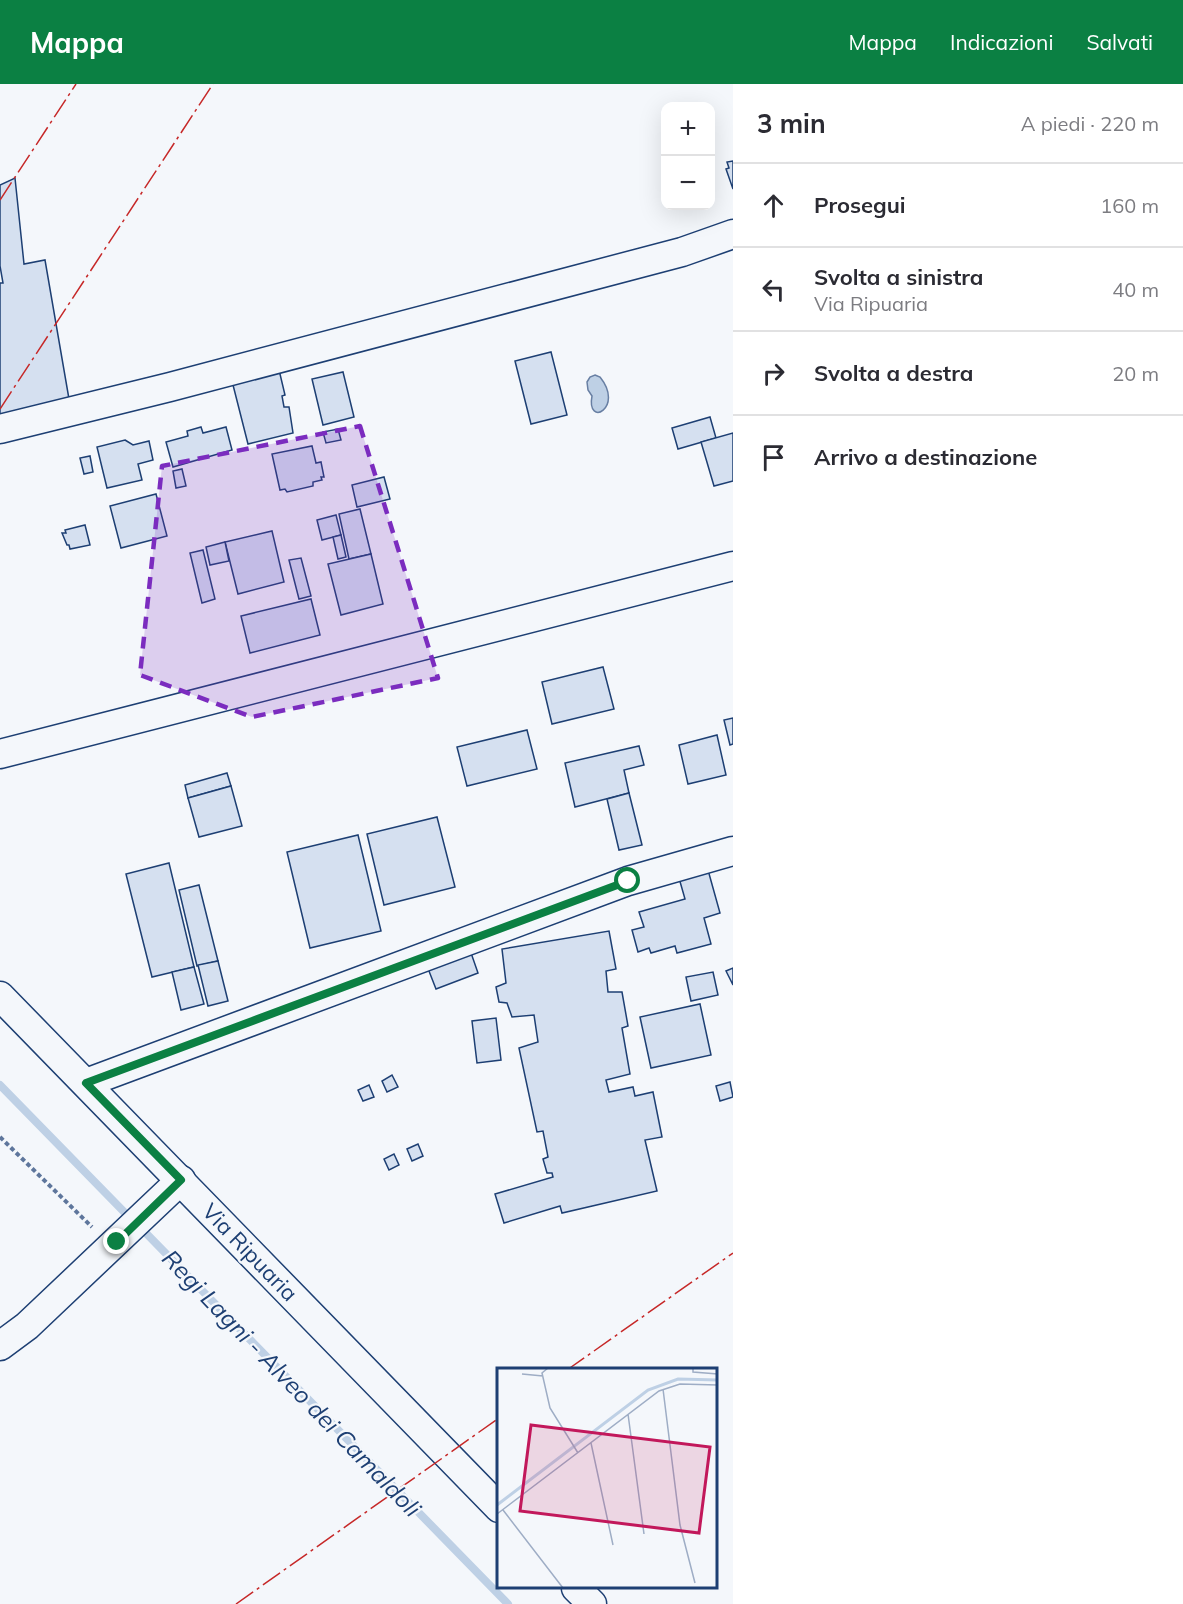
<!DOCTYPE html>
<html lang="it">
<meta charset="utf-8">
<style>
:root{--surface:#fff;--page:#f2f2f3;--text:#2b2b33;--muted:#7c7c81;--line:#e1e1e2;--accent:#0b8043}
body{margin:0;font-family:Mulish,sans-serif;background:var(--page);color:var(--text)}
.controls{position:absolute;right:18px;top:18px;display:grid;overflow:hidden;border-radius:12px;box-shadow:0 6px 24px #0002}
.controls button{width:54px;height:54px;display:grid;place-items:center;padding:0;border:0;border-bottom:2px solid var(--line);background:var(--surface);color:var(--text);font:30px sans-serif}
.stop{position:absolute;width:18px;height:18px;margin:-14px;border:4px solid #0b8043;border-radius:50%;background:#fff}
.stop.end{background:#0b8043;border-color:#fff;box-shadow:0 2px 6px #0008}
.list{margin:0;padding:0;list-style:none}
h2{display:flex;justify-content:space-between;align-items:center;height:78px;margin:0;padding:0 24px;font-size:26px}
h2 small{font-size:20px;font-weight:400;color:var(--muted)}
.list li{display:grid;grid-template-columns:39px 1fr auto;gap:18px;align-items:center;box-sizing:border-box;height:84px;padding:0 24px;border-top:2px solid var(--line)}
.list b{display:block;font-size:22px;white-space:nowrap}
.list p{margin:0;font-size:20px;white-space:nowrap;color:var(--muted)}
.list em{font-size:20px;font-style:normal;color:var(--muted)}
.icon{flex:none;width:33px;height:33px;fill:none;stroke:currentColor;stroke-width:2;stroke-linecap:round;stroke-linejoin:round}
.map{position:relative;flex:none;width:733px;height:1520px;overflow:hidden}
header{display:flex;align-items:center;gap:36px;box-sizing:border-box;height:84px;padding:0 30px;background:var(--accent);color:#fff}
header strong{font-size:28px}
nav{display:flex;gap:33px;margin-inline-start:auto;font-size:21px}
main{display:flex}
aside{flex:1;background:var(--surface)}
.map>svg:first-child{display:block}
.water{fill:#bed0e5;stroke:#687fa3;stroke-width:1.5}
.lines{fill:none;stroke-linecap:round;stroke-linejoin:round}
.stream{stroke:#bed0e5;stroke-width:8}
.building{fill:#d5e0f0;stroke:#1d3f73;stroke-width:1.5}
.minor-casing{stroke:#1d3f73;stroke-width:31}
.path{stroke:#5e769c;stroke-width:4;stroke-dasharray:4.5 3;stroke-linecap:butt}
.minor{stroke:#f4f7fb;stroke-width:28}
.power{stroke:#c62828;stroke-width:1.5;stroke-dasharray:21 4.5 3 4.5;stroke-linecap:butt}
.route{stroke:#0b8043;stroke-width:8}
.marked{fill:#7b2cbf;fill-opacity:0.2;stroke:#7b2cbf;stroke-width:4.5;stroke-dasharray:12 8;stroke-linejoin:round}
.labels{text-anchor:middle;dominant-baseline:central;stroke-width:4.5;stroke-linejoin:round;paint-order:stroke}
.street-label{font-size:22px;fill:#1d3f73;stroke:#f4f7fb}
.water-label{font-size:24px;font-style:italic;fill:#1d3f73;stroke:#f4f7fb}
.inset-river{fill:none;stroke:#bed0e5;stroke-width:3}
.inset-road{fill:none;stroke:#9eadc5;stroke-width:1.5}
.view{fill:#c2185b;fill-opacity:0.15;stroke:#c2185b;stroke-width:3}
.inset-edge{fill:none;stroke:#1d3f73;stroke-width:3}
</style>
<header>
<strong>Mappa</strong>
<nav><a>Mappa</a><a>Indicazioni</a><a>Salvati</a></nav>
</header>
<main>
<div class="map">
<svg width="733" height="1520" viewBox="0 0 733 1520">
<rect width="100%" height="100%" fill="#f4f7fb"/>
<path class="water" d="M595,291L600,293C625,324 586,344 592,312L588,306L587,298L590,293Z"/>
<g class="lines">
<g class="stream">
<polyline points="0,1001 131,1135"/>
<polyline points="140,1143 508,1520"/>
</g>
</g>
<g class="building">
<polygon points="733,77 733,105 726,85 729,84 727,78"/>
<polygon points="15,94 24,180 45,176 69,315 0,331 0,199 3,199 0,182 0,101"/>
<polygon points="551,268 567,331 531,340 515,277"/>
<polygon points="274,286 280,290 285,311 282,312 284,323 289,323 293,349 248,360 232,297"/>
<polygon points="343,288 354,333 323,341 312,295"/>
<polygon points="710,333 716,354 678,365 672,344"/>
<polygon points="201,343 203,349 226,343 232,366 173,383 166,358 188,352 187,347"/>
<polygon points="338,345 341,356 326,359 323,348"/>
<polygon points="733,349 733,397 714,402 701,358"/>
<polygon points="125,356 133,361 149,357 153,376 138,380 142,396 107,404 97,363"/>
<polygon points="312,362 316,379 321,378 324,393 321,393 322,396 313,398 313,402 287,408 285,405 280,406 272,370"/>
<polygon points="90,372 93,388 84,390 80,374"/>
<polygon points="182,385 186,402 176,404 173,387"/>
<polygon points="384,393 390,415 357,423 352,401"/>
<polygon points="156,410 167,452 121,464 110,422"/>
<polygon points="360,425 371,470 349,475 339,430"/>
<polygon points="336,431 341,451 322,456 317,436"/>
<polygon points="85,441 90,461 70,465 69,461 67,461 62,449 66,449 65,446"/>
<polygon points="272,447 284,498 238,510 225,458"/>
<polygon points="341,451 346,473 338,475 333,453"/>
<polygon points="225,458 229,477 210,481 206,463"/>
<polygon points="203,466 215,515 202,519 190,469"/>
<polygon points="371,470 383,520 341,531 328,480"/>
<polygon points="301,474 311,512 299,515 289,476"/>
<polygon points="311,515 320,551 250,569 241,532"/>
<polygon points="603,583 614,625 552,640 542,598"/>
<polygon points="733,634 733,660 730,661 724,636"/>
<polygon points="527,646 537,685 467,702 457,663"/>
<polygon points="717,651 726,691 688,700 679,661"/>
<polygon points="639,662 644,681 624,686 629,709 575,723 565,679"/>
<polygon points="227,689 231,702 188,714 185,701"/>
<polygon points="231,702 242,742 199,753 188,714"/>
<polygon points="629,709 642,761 619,766 607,715"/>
<polygon points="437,733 455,803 384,821 367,750"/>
<polygon points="358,751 381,847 310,864 287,768"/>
<polygon points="169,779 194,883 152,893 126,790"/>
<polygon points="708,786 720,829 704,834 711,860 677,869 675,862 651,869 649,864 638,868 632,846 644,843 639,828 685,815 679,794"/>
<polygon points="199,801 218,877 197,882 179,806"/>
<polygon points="609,847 616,885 606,887 608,908 622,908 628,942 622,944 630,990 606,996 609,1008 633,1003 635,1012 653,1008 662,1053 645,1056 657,1107 562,1129 560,1122 504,1139 495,1110 553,1093 552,1089 547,1089 543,1075 548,1073 543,1047 537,1048 519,964 538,958 534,931 512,933 507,919 499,918 496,903 506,899 502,865"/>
<polygon points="470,866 478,889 436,905 427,882"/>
<polygon points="218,877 228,917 208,922 198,881"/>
<polygon points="194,883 204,920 181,926 172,888"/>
<polygon points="733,884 733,901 726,887"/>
<polygon points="713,888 718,911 691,917 686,893"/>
<polygon points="700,920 711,971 651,984 640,933"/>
<polygon points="496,934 501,976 477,979 472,937"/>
<polygon points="392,991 398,1003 387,1008 382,997"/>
<polygon points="730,998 733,1013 720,1017 716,1002"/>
<polygon points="369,1001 374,1013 363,1017 358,1006"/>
<polygon points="418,1060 423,1072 412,1077 407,1065"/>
<polygon points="394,1070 399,1081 389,1086 384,1075"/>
</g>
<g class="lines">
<g class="minor-casing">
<g id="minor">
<polyline points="0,345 170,303 682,168 733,150"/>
<polyline points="0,670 733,482"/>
<polyline points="0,912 499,1424"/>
<polyline points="86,999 628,797 733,767"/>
<polyline points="0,1262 27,1242 181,1096"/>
<polyline points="576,1504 592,1520"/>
</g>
</g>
<polyline class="path" points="0,1053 92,1143"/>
<use href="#minor" class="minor"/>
<g class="power">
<polyline points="0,116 76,0"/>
<polyline points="0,325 213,0"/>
<polyline points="567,1286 733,1169"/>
<polyline points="236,1520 499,1334"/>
</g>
</g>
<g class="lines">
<polyline class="route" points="117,1158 181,1096 86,999 628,797"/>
</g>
<path class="marked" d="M360,342L438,594L252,633L140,591L162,382Z"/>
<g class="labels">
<g class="street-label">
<text transform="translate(250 1168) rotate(46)">Via Ripuaria</text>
</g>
<g class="water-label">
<text transform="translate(292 1299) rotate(46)">Regi Lagni - Alveo dei Camaldoli</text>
</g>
</g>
<g transform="translate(497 1284)">
<rect width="220" height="220" fill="#f4f7fb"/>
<path class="inset-river" d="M0,137L151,22L181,11L221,12"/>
<path class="inset-road" d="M51,0L45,5L53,40L81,85M196,0V4L221,6M25,6L46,8M166,21L183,157L198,215M131,46L147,166M94,75L116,177M6,142L66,220M0,146L162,23L183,16L221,17"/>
<path class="view" d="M34,57L213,79L202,165L23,143Z"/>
<rect width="220" height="220" class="inset-edge"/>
</g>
</svg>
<div class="controls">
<button>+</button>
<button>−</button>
</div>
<div class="stop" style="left:628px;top:797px"></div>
<div class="stop end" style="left:117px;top:1158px"></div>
</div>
<aside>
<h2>3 min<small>A piedi · 220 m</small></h2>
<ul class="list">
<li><svg class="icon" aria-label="ahead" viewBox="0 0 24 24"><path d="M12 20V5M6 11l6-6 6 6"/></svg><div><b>Prosegui</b></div><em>160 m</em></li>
<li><svg class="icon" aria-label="left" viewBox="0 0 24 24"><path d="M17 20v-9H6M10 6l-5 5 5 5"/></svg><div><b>Svolta a sinistra</b><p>Via Ripuaria</p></div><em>40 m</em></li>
<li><svg class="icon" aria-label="right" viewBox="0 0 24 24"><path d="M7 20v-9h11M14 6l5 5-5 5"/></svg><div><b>Svolta a destra</b></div><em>20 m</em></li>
<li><svg class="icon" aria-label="arrive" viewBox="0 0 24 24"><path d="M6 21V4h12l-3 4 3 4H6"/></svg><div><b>Arrivo a destinazione</b></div></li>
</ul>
</aside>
</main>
